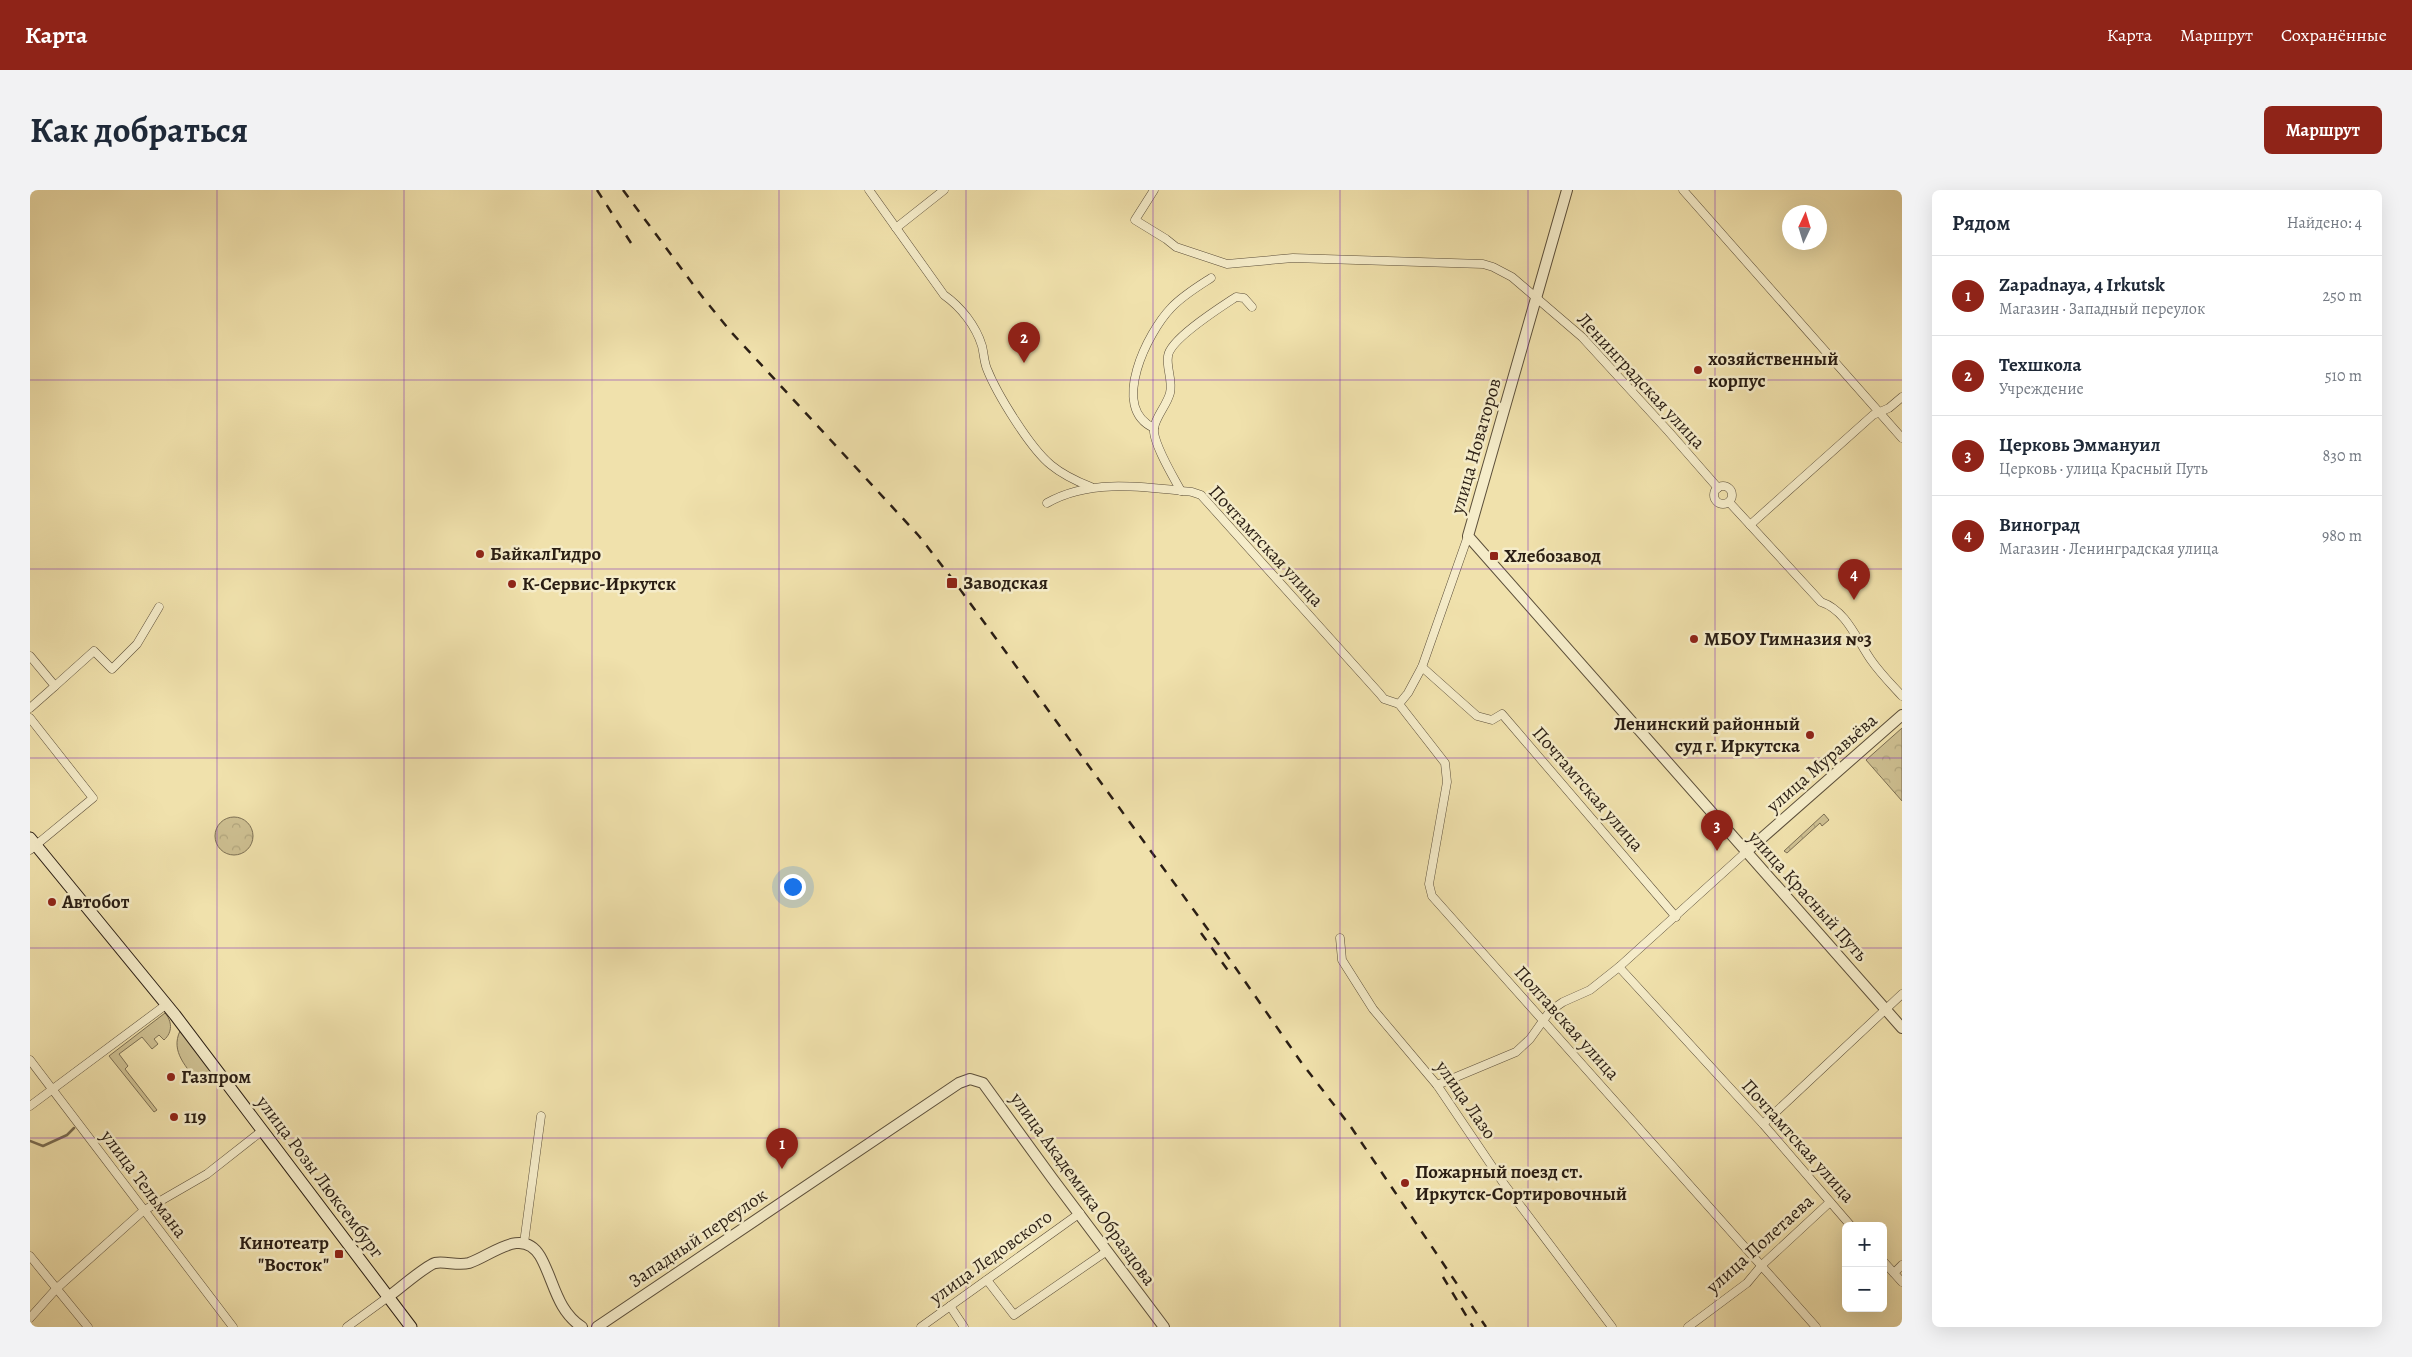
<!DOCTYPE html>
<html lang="ru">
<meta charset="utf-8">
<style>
:root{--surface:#fff;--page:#f2f2f3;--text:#1f2937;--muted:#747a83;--line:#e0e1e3;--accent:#8f2418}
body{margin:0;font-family:Alegreya,serif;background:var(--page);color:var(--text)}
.controls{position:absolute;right:15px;bottom:15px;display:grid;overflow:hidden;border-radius:8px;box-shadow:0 5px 20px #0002}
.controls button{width:45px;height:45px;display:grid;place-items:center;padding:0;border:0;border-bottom:1px solid var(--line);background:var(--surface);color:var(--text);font:25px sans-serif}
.compass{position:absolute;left:1752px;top:15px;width:45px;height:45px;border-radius:50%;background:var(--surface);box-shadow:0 5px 20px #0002;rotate:4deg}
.you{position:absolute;left:762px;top:696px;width:18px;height:18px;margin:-12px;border:4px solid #fff;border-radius:50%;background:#1a73e8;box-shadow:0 0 0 8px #1a73e833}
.badge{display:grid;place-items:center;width:32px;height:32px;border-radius:50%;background:var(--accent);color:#fff;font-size:16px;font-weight:700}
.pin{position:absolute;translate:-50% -41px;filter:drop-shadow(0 1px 2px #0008)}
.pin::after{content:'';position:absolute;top:26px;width:18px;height:15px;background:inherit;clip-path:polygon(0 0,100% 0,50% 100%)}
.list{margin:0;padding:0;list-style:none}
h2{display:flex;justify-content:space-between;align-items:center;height:65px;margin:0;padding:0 20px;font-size:21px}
h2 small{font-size:16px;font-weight:400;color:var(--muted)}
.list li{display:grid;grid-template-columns:32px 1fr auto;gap:15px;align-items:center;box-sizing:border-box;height:80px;padding:0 20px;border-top:1px solid var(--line)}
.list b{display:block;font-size:19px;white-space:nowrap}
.list p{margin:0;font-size:16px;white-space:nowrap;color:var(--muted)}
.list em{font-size:16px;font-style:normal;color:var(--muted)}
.map{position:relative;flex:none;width:1872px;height:1137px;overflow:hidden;border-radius:8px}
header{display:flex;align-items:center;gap:30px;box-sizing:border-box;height:70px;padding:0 25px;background:var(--accent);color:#fff}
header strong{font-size:24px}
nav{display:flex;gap:28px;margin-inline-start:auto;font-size:18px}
.intro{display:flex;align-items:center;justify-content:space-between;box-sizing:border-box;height:120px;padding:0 30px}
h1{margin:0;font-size:35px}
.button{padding:12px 22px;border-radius:8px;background:var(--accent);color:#fff;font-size:18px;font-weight:700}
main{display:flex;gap:30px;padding:0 30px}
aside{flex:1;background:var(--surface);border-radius:8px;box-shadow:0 5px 20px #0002}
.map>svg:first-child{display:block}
.grass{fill:#cec092;stroke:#7c6f53}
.park{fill:url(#park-crowns);stroke:#7c6f53}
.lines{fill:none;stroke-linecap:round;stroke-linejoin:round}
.stream{stroke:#796b50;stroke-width:2.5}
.minor-casing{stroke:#5c4f3a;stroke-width:9}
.tertiary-casing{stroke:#5c4f3a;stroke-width:12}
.secondary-casing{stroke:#2a1e14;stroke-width:13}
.minor{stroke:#f5ecc9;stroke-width:8}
.tertiary{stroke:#f5ecc9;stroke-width:10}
.secondary{stroke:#f5ecc9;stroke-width:11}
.rail{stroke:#2a1e14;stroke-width:2.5;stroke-dasharray:9 9;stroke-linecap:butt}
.grid{fill:none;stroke:#7b2cbf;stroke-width:1;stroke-opacity:0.55}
.poi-dot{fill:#8f2418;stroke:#f5ecc9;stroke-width:2}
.labels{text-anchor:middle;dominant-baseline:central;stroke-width:5;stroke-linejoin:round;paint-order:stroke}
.poi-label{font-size:19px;font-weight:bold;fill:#2a1e14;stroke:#f5ecc9;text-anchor:start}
.street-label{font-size:19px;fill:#2a1e14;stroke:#f5ecc9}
</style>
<header>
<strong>Карта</strong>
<nav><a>Карта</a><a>Маршрут</a><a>Сохранённые</a></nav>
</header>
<div class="intro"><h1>Как добраться</h1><a class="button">Маршрут</a></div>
<main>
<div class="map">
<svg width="1872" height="1137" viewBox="0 0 1872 1137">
<defs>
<pattern id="park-crowns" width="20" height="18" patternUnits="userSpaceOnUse" patternTransform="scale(1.25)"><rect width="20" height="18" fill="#cec092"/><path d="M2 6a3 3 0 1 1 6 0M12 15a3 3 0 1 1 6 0" fill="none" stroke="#b1a57d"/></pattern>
</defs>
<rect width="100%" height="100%" fill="#f0e1ac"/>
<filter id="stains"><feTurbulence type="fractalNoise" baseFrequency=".004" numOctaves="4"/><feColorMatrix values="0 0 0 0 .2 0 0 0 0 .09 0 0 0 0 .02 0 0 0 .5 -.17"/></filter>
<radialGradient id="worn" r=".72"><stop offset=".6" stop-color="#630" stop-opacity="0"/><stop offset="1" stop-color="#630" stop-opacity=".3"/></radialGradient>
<g class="grass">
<path d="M135,823C142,831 143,842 134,850L129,845L124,849L128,854L122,859L112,847L89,864L98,876L95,879L127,920L124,922L79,866Z"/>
<path d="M150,841L189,891L169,894C157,877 140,862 150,841Z"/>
</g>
<g class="park">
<polygon points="1872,538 1872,611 1836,570"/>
<polygon points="1794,624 1799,630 1792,636 1790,633 1757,663 1754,661"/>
<circle cx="204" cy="646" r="19"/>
</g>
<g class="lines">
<polyline class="stream" points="0,951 13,956 37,945 44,938"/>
<g class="minor-casing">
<g id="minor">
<path d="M839,0L914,105C931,117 946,136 952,156C954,164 954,172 957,179C967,204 1000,258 1021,275C1033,285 1046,291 1061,297"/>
<polyline points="1124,0 1105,30 1136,49 1146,57 1197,74 1263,68 1453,74 1463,77 1482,87 1552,147 1639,242 1688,298"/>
<polyline points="1653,0 1872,248"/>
<polyline points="866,38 914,0"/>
<path d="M1124,238C1079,218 1118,142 1141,118C1152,106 1167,97 1181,88"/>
<circle cx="1693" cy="305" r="9"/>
<path d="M1151,301C1144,288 1122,252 1124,238C1126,226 1137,215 1140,203C1143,190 1136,178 1138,166C1140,149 1191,117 1206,107L1214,108L1222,117"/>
<path d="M1699,312L1791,412C1816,420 1827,450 1841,470C1850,483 1861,494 1872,506"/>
<path d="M1017,313C1060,288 1115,297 1162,302L1171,305L1350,504L1354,509L1369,514"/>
<polyline points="1720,335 1843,225 1859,218 1872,207"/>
<polyline points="0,466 25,496 0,518"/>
<polyline points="1392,477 1447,526 1462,530 1472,524 1646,727"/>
<polyline points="25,496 64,461 82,479 107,454 129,417"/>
<polyline points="1369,514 1415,573 1417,592 1399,694 1402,706 1786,1137"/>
<polyline points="1369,514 1378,503 1392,477 1438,346"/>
<polyline points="0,528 63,608 0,660"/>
<polyline points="1310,748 1312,770 1343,819 1407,895 1474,994 1582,1137"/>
<polyline points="1589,777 1733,934 1821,1036"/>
<polyline points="0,870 203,1137"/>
<polyline points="1407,895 1486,862 1500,849 1520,821 1533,812 1560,800 1589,777 1716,662"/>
<polyline points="0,916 137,814"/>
<polyline points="1733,934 1872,804"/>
<polyline points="494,1053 511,926"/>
<polyline points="0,1066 58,1137"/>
<polyline points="1853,1071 1872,1092"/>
<polyline points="1864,1083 1872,1075"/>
<polyline points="957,1090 984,1125 1077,1061"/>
<polyline points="920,1116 934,1137"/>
<polyline points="0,1128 26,1099 113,1021 177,984 233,940"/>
<polyline points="317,1137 358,1107"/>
<polyline points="891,1137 1050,1023"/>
<polyline points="1658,1137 1717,1093 1732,1075 1800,1012"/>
</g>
</g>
<g class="tertiary-casing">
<g id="tertiary">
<polyline points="1537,0 1438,346 1872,838"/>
<polyline points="1716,662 1872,525"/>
<path d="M358,1107C368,1100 395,1076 405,1073C415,1071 428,1076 439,1073C461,1066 492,1036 510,1066C524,1090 526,1120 552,1137"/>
<polyline points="567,1137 929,893 940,889 953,893 1022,988 1134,1137"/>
</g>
</g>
<g class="secondary-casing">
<polyline id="secondary" points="0,648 145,825 381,1137"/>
</g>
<use href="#minor" class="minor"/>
<use href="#tertiary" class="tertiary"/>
<use href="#secondary" class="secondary"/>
<g class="rail">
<polyline points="567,0 601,53"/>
<polyline points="593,0 674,109 702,143 889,346 924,391 1198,767 1271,872 1321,937 1456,1137"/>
<polyline points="1171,743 1202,786"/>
<polyline points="1413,1087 1443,1137"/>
</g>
</g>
<path class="grid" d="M187,0V1137M374,0V1137M562,0V1137M749,0V1137M936,0V1137M1123,0V1137M1310,0V1137M1498,0V1137M1685,0V1137M0,190H1872M0,379H1872M0,568H1872M0,758H1872M0,948H1872"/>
<g class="poi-dot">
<circle cx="1668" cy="180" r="5"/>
<circle cx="450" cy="364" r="5"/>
<rect x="1459" y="361" width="10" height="10" rx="2.5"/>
<rect x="916" y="387" width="12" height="12" rx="2.5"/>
<circle cx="482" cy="394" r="5"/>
<circle cx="1664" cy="449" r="5"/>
<circle cx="1780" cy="545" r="5"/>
<circle cx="22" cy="712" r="5"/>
<circle cx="141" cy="887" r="5"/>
<circle cx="144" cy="927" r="5"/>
<circle cx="1375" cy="993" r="5"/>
<rect x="304" y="1059" width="10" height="10" rx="2.5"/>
</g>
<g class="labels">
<g class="poi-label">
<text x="1678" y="169">хозяйственный<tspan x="1678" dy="22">корпус</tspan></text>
<text x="460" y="364">БайкалГидро</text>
<text x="1474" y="366">Хлебозавод</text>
<text x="933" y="393">Заводская</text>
<text x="492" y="394">К-Сервис-Иркутск</text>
<text x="1674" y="449">МБОУ Гимназия №3</text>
<text x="1770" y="534" text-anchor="end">Ленинский районный<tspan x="1770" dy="22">суд г. Иркутска</tspan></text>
<text x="32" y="712">Автобот</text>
<text x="151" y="887">Газпром</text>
<text x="154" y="927">119</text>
<text x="1385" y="982">Пожарный поезд ст.<tspan x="1385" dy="22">Иркутск-Сортировочный</tspan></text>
<text x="299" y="1053" text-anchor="end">Кинотеатр<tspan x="299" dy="22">"Восток"</tspan></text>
</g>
<g class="street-label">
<text transform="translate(1611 191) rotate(47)">Ленинградская улица</text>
<text transform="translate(1446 256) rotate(-74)">улица Новаторов</text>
<text transform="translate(1236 356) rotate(47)">Почтамтская улица</text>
<text transform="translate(1792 573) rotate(-41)">улица Муравьёва</text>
<text transform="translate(1558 599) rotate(49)">Почтамтская улица</text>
<text transform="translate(1778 706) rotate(48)">улица Красный Путь</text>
<text transform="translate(1537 833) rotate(48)">Полтавская улица</text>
<text transform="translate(1436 910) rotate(55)">улица Лазо</text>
<text transform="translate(1768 951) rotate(48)">Почтамтская улица</text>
<text transform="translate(290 987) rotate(53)">улица Розы Люксембург</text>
<text transform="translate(114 994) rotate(53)">улица Тельмана</text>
<text transform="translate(1053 999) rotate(54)">улица Академика Образцова</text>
<text transform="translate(668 1048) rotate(-34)">Западный переулок</text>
<text transform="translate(1730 1054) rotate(-42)">улица Полетаева</text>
<text transform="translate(961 1067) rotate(-36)">улица Ледовского</text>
</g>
</g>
<rect width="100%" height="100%" filter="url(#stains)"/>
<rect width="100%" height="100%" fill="url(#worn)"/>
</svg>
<div class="controls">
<button>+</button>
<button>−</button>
</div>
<svg class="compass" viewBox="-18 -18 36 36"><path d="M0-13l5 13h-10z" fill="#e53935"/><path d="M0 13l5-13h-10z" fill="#747a83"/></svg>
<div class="you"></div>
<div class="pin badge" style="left:752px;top:979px">1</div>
<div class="pin badge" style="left:994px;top:173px">2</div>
<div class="pin badge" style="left:1687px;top:661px">3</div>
<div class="pin badge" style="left:1824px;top:410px">4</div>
</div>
<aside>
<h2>Рядом<small>Найдено: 4</small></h2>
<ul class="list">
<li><span class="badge">1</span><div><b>Zapadnaya, 4 Irkutsk</b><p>Магазин · Западный переулок</p></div><em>250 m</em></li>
<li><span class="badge">2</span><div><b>Техшкола</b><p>Учреждение</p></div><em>510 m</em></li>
<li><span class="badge">3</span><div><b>Церковь Эммануил</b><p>Церковь · улица Красный Путь</p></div><em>830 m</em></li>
<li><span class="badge">4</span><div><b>Виноград</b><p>Магазин · Ленинградская улица</p></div><em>980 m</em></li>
</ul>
</aside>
</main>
